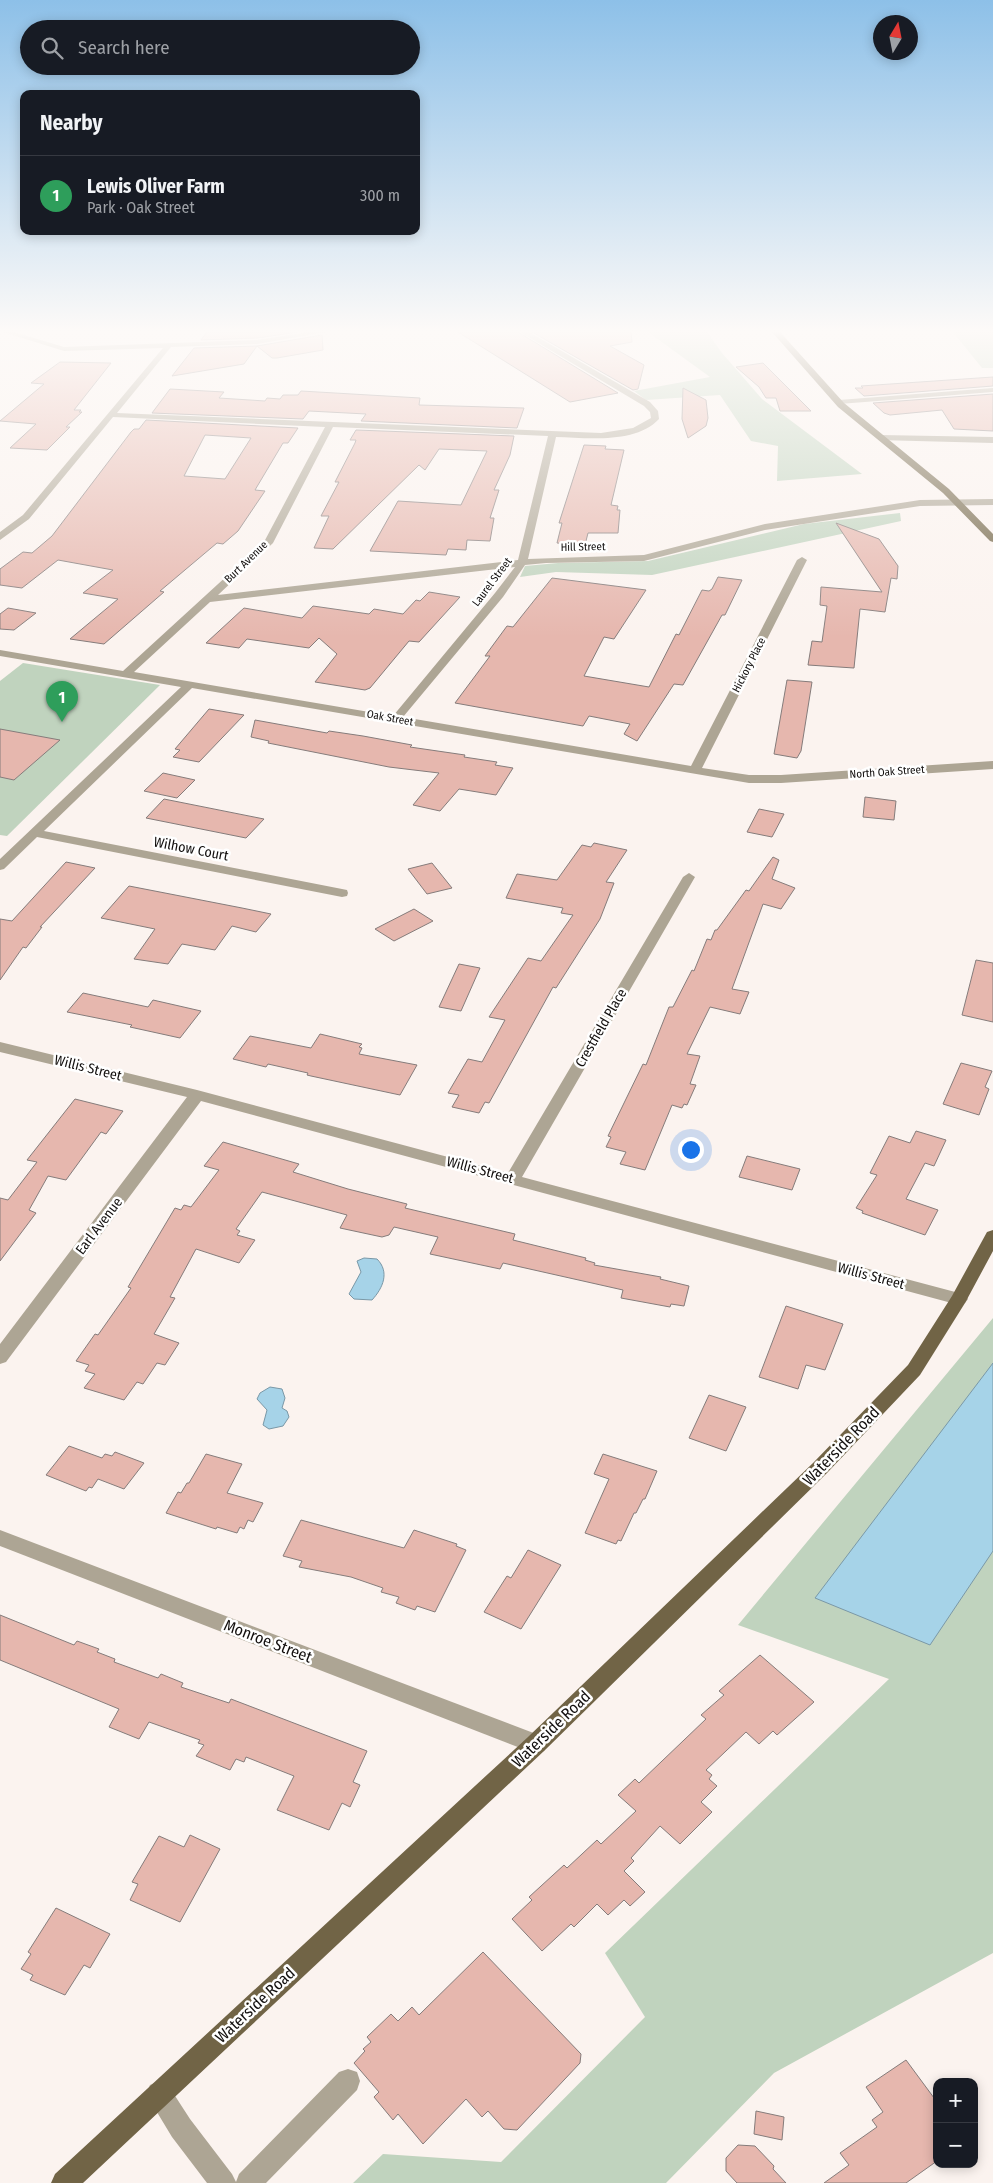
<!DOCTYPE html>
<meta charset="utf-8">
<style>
:root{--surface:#171b24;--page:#20242c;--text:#f1f3f6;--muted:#9ea1a6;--line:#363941;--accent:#d14057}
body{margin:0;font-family:"Fira Sans Condensed",sans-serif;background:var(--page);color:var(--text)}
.controls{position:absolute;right:15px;bottom:15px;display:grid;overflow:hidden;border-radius:10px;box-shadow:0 2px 12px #0003}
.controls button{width:45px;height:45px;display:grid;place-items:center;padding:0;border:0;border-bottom:1px solid var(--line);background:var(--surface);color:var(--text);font:25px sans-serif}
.compass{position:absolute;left:873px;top:15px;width:45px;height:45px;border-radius:50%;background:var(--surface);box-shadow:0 2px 12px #0003;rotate:10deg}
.you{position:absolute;left:690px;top:1149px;width:18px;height:18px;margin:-12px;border:4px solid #fff;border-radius:50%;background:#1a73e8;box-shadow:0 0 0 8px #1a73e833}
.badge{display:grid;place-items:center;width:32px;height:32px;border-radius:50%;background:var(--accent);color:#fff;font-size:16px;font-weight:700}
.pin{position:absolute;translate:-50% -41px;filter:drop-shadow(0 1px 2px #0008)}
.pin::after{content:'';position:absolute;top:26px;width:18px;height:15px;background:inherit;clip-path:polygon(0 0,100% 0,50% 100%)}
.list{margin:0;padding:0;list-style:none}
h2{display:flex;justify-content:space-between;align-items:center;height:65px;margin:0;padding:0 20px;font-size:21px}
h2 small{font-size:16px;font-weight:400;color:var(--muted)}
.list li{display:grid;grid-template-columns:32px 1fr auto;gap:15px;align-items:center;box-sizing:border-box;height:80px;padding:0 20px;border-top:1px solid var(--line)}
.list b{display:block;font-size:19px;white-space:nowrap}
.list p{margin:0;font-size:16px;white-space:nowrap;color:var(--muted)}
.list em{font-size:16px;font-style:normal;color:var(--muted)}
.icon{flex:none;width:28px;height:28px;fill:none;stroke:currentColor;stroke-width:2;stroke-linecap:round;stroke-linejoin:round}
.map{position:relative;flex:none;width:993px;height:2183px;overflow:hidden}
.search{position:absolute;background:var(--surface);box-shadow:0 2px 12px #0003;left:20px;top:20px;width:400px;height:55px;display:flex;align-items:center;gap:12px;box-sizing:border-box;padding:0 18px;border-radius:28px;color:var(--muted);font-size:19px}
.panel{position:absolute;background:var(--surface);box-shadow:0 2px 12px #0003;left:20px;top:90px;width:400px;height:145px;border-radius:10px}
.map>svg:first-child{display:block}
.green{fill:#c0d3be}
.water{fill:#a6d3e8;stroke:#7a98a7}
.building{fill:#e6b7ae;stroke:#857c7b;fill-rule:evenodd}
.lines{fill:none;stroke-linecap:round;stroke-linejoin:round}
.minor{fill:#ada594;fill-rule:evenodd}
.major{fill:#716446;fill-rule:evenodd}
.labels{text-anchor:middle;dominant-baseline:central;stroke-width:5;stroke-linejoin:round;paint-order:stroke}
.far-street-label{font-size:11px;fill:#120f0e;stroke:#fff}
.street-label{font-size:14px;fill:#120f0e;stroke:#fff}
.near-street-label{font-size:16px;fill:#120f0e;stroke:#fff}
</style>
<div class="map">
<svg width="993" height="2183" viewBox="0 0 993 2183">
<rect width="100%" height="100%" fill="#fbf3ef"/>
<g class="green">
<polygon points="648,332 707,332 722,353 762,399 862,474 777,481 778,446 751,441 720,395 646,400 634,391 710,377"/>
<polygon points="953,332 993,332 993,368 982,368"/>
<polygon points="900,513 901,521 652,575 556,572 520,577 525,566 558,563 648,561 804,524"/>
<polygon points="23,663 160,685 7,836 0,835 0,681"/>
<polygon points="993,1318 993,1953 774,2073 666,2183 353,2183 383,2154 501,2162 645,2017 605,1953 889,1679 738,1625"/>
</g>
<g class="water">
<path d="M364,1258L377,1259C390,1272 383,1288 372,1300L354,1299L349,1294L361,1272L357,1261Z"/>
<polygon points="993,1363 993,1551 930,1645 815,1598"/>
<polygon points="270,1387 282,1389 285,1398 282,1408 287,1411 289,1417 283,1426 269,1429 263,1425 267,1410 257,1399 260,1393"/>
</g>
<g class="building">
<polygon points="207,332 298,332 257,338 201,340"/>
<polygon points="458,332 518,332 618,393 570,402"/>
<polygon points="532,332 631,332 632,342 610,346 644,365 638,389 633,390"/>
<polygon points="322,335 323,350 277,358 272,358 257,346 244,364 172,376 194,348 257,346"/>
<polygon points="60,362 111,363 74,410 81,410 79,412 82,412 66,427 70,427 47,450 10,448 36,424 0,421 44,384 31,383"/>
<polygon points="763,363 811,411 780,411 776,398 766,398 759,387 736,367"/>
<polygon points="993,377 993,386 864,396 855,388 863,388 861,386"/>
<polygon points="683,388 706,400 708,418 706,426 688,438 682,419"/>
<polygon points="170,389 224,392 219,398 265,401 267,398 280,399 283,395 298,395 301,391 420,398 419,405 524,408 517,428 361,421 366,414 309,411 303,419 152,413"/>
<polygon points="993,394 993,431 954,429 942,410 890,415 884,413 873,403"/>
<path d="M146,420L298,428L288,443H283L255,490L265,491L238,531L223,544L217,543L160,591L164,592L104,644L70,639L118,599L83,593L113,570L58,560L22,588L0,585V569L23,552L32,553L52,536L131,432L134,429H139ZM205,435L251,438L225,479L184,476Z"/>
<polygon points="356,430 514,436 510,455 494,490 499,490 490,518 494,518 490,541 467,540 466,550 448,549 446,555 370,551 398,501 461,505 487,451 439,449 425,470 419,465 333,549 314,548 329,516 321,516 339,482 335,482 355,443 356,440 350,440"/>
<polygon points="584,445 606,446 605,449 624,450 611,505 618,506 617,510 620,510 618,533 588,533 585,545 557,543 562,523 559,523"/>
<polygon points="836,523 879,539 898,566 897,579 891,578 885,612 860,609 854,668 808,665 812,641 822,642 827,606 820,605 821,587 882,592"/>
<polygon points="718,577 742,580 725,615 722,615 683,685 674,684 637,741 624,734 630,724 589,716 583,726 455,703 490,656 485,656 507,626 513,627 552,578 646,590 614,639 604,637 584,676 649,687 676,634 679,635 702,590 709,591 712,589"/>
<polygon points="429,592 460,597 419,642 409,641 370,688 365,690 315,682 337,654 319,638 309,648 247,639 239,648 206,643 244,608 302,618 313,606 369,614 374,609 403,614 416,600 420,601"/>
<polygon points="8,608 36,613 14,630 0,629 0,614"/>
<polygon points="787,680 812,682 801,751 797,758 774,754"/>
<polygon points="209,709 244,715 199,762 173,757 180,750 175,749"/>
<polygon points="255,720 327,733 329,731 363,736 412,745 410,747 465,755 464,757 497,762 495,765 513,768 496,795 459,789 440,811 413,805 439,773 389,767 268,743 269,741 251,737"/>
<polygon points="0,729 60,740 14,780 0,777"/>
<polygon points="163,773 195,780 177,798 144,791"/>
<polygon points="865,797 896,801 894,820 863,817"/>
<polygon points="164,799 264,819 246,838 146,818"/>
<polygon points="759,809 784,814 772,837 747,832"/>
<polygon points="594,843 627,850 606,882 614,883 600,919 556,988 553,987 489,1103 485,1102 479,1113 452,1107 459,1095 448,1093 468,1059 482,1062 505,1020 489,1017 528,958 541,961 573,915 561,913 563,908 506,898 517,874 557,880 582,845 591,847"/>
<polygon points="773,857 779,860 772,879 795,888 781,909 763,904 732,989 749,992 740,1014 710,1007 687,1054 700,1056 690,1084 696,1085 687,1105 684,1104 682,1108 672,1105 645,1170 620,1164 626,1152 606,1147 611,1137 608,1136 643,1064 646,1065 669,1007 673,1007 692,970 694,971 707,939 711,940 715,930 717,930 746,890 749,891"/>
<polygon points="66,862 95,868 40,927 42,927 26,948 23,947 0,980 0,919 12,921"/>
<polygon points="432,863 452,888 427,894 408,869"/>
<polygon points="129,886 242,908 271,914 256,932 232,926 215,950 182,944 168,964 134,959 155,929 101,918"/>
<polygon points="414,909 433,921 394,941 375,929"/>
<polygon points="976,960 993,963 993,1022 962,1015"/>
<polygon points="459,964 480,968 461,1011 439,1007"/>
<polygon points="83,993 148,1007 153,1000 201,1011 180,1038 130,1027 132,1025 67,1012"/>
<polygon points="320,1034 362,1044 359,1047 362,1048 359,1054 417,1065 400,1095 311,1076 307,1075 308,1073 268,1064 266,1067 233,1059 250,1036 311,1048"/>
<polygon points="961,1063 992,1071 985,1087 989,1089 979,1115 943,1104"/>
<polygon points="75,1099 123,1111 106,1134 101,1132 66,1180 48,1176 29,1210 36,1213 0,1261 0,1198 8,1200 37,1162 27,1160"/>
<polygon points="916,1131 946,1140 934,1166 925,1163 906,1199 938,1210 925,1235 862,1213 863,1211 856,1208 877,1175 870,1173 889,1136 910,1143"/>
<polygon points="223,1142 299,1164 293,1172 348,1189 407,1204 405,1208 515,1234 513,1240 586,1258 585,1260 595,1263 594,1265 661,1277 660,1279 689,1286 684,1306 671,1304 670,1307 621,1298 623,1290 503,1263 500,1269 430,1254 438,1237 394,1227 389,1235 382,1237 340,1228 347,1215 262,1192 236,1229 240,1231 237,1235 255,1240 239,1263 196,1249 170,1297 175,1298 154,1334 179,1343 165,1365 157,1363 143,1384 137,1382 124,1400 84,1388 95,1374 85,1371 89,1365 76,1361 95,1334 98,1335 131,1288 128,1287 175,1208 181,1210 184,1205 191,1207 219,1170 204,1166"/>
<polygon points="747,1156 800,1169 792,1190 739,1177"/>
<polygon points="786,1306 843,1324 825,1370 806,1365 798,1389 759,1377"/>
<polygon points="709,1395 746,1407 726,1451 689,1438"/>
<polygon points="69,1446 102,1458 105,1454 112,1456 115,1452 144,1463 124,1489 98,1479 92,1488 89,1487 86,1491 46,1475"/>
<polygon points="206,1454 242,1464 227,1493 263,1503 253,1522 248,1520 244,1529 240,1527 237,1533 217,1527 216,1529 166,1513 178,1492 181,1493 187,1483 189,1483"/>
<polygon points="603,1454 657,1471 645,1499 643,1499 636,1513 634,1513 621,1541 618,1540 616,1544 585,1533 609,1479 594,1474"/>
<polygon points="301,1520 404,1548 414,1530 457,1544 456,1546 466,1550 435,1612 417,1606 415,1610 396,1603 399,1597 381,1592 383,1588 351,1577 299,1567 302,1561 283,1556"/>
<polygon points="528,1550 561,1565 521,1629 484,1612 507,1576 511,1578"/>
<polygon points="0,1615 74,1645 77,1641 99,1649 97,1652 115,1659 114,1662 158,1678 161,1674 183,1683 181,1687 229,1703 231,1699 367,1751 353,1782 360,1785 350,1807 342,1803 329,1830 277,1810 294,1776 246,1757 244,1762 236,1759 230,1770 196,1756 204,1745 198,1743 200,1740 149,1722 139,1739 109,1727 119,1709 0,1660"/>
<polygon points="760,1655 814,1702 777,1735 773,1731 759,1744 746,1732 706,1770 712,1775 709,1779 717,1786 701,1802 712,1812 680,1844 660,1826 631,1858 634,1861 624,1871 645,1892 630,1906 624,1900 608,1915 597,1904 574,1927 571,1924 542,1951 512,1919 532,1900 529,1897 564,1865 567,1868 597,1840 601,1844 636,1811 618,1795 635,1779 639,1783 706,1719 701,1715 724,1695 719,1691"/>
<polygon points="190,1835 220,1849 180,1922 130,1900 138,1884 132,1882 159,1836 184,1847"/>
<polygon points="56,1908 110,1934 90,1968 84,1965 65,1995 30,1980 33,1975 21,1969 31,1954 28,1952"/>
<polygon points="483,1952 581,2054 580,2063 517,2130 504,2129 488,2111 482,2117 466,2099 423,2144 398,2114 393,2120 374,2097 379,2092 354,2063 365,2051 363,2049 371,2042 367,2037 391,2014 398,2021 412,2007 419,2015"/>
<polygon points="906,2060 937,2102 937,2161 906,2183 824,2183 849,2165 840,2153 877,2127 872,2120 883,2112 866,2087"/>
<polygon points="756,2111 784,2117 782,2140 754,2134"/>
<polygon points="738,2145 755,2146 774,2166 773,2169 786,2183 737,2183 726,2171 726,2158"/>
</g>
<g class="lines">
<g class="minor">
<path d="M3,332H14L64,347L257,340L309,332H326L257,344L171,347L117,413L601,433L633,428L651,418L650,412L644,406L520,332H529L650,402L658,411L659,419C636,444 587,438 556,437L528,559L644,555L765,524L920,500L993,499V505L920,506L765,530L644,561L546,563L525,565L503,597L403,717L691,766L797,560L802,557L807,560L702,768L749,775H781L993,761V769L781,783H749L192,688L44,831L342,889L347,890L348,893L347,896L342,897L37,837L4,869L0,870V859L181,687L0,656V650L123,671L264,542L325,427L113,417L29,519L0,540V532L23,515L163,348L64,351ZM333,427L548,436L518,560L218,595L273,543ZM515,567L495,593L393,716L134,672L210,602Z"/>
<polygon points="993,388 993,392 839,404 835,402 839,400"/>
<polygon points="881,435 993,437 993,443 878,440 878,436"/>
<polygon points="689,873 695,877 522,1177 959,1293 965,1295 968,1299 965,1303 959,1305 201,1101 6,1362 0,1364 0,1344 187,1097 0,1052 0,1042 197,1090 508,1173 683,877"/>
<polygon points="0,1530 544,1737 547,1744 544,1751 536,1754 0,1546"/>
<polygon points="348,2069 357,2072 360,2081 357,2090 266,2183 207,2183 172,2137 146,2094 150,2085 159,2081 168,2085 190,2119 232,2174 236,2182 239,2174 339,2072"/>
</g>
<g class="major">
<polygon points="772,332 780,332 844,403 949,489 993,534 993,542 990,541 943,493 838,407"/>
<polygon points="993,1230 993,1251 965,1303 920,1375 827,1473 544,1751 83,2183 51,2183 55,2174 528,1737 813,1463 908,1365 952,1296 987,1232"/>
</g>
</g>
<linearGradient id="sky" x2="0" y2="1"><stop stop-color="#8dc0e8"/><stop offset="0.52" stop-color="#fdfaf8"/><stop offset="1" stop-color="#fdfaf8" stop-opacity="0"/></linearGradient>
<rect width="993" height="637" fill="url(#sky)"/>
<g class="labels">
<g class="far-street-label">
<text transform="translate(583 547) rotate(-1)">Hill Street</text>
<text transform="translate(246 562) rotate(-44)">Burt Avenue</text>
<text transform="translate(492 582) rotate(-53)">Laurel Street</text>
<text transform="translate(749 665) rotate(-63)">Hickory Place</text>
<text transform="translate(390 718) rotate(10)">Oak Street</text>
<text transform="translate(887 772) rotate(-4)">North Oak Street</text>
</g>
<g class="street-label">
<text transform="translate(191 849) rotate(11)">Wilhow Court</text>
<text transform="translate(601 1028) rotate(-60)">Crestfield Place</text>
<text transform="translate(88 1068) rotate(14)">Willis Street</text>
<text transform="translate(480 1170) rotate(15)">Willis Street</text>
<text transform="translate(99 1226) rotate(-53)">Earl Avenue</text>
<text transform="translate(871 1276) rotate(15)">Willis Street</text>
</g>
<g class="near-street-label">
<text transform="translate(841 1446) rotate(-46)">Waterside Road</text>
<text transform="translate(268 1641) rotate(21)">Monroe Street</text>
<text transform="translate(551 1729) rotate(-44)">Waterside Road</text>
<text transform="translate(255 2005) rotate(-43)">Waterside Road</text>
</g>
</g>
</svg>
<div class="controls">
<button>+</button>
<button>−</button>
</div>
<svg class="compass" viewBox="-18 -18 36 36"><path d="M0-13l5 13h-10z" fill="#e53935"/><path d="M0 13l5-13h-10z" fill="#9ea1a6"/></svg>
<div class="you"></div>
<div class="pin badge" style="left:62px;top:722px;background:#2e9e5b">1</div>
<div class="search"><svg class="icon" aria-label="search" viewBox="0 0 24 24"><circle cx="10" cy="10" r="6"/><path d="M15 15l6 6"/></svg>Search here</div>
<section class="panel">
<h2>Nearby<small></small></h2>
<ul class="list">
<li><span class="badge" style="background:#2e9e5b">1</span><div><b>Lewis Oliver Farm</b><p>Park · Oak Street</p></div><em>300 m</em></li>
</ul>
</section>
</div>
